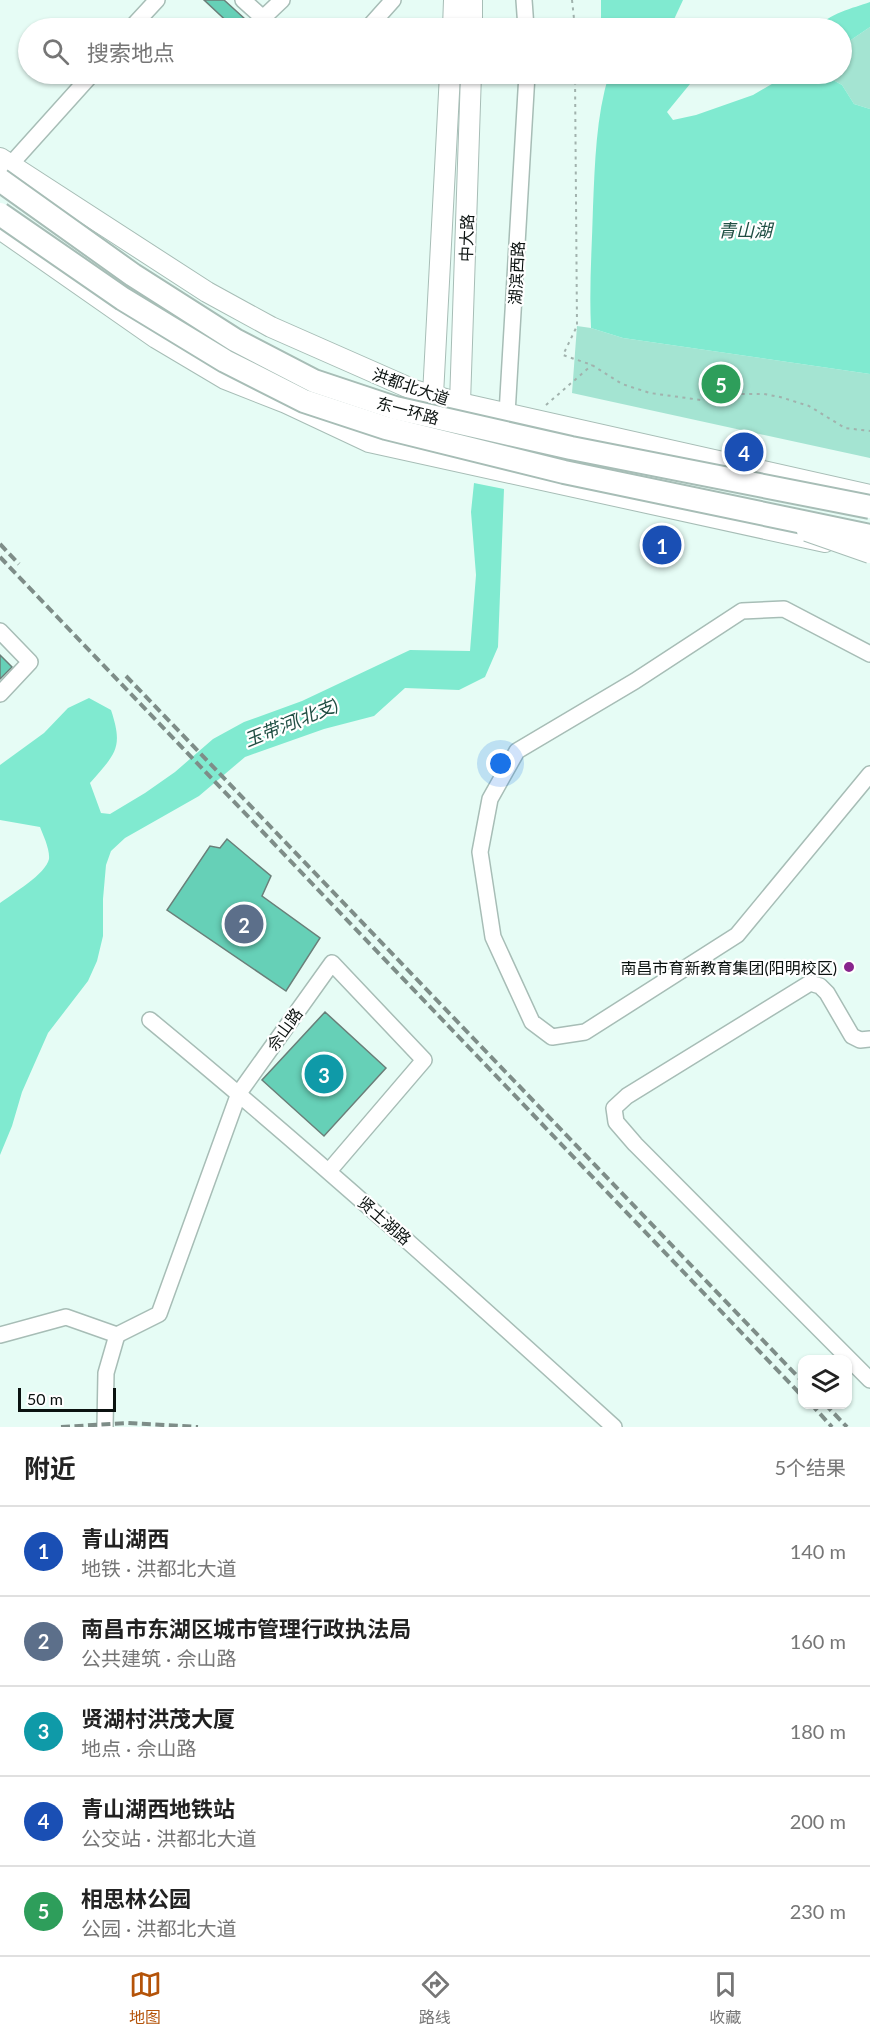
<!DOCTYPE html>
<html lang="zh">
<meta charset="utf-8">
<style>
:root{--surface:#fff;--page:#f6f6f6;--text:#222;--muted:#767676;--line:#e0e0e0;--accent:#b45309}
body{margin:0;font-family:Lato,"Noto Sans SC",sans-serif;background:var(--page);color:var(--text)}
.controls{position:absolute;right:18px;bottom:18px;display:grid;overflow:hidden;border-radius:12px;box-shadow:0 2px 4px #0004}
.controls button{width:54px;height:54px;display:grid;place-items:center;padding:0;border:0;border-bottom:2px solid var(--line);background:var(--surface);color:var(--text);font:30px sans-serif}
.scale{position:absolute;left:18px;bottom:15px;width:98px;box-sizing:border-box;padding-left:6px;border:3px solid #0b1210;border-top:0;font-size:16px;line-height:21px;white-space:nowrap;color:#0b1210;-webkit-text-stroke:4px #fff;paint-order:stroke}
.you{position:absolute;left:501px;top:764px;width:21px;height:21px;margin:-15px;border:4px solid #fff;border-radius:50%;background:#1a73e8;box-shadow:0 0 0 9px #1a73e833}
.badge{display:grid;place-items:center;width:39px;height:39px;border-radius:50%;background:var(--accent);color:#fff;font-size:20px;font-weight:700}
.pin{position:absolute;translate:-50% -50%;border:3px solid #fff;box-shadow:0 2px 6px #0006}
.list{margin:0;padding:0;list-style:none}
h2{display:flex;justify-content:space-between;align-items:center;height:78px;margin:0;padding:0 24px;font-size:26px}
h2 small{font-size:20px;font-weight:400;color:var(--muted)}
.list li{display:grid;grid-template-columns:39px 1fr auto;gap:18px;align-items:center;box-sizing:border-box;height:90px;padding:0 24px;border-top:2px solid var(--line)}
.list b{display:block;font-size:22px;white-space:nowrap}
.list p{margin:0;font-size:20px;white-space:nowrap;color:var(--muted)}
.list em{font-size:20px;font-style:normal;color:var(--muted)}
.icon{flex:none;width:33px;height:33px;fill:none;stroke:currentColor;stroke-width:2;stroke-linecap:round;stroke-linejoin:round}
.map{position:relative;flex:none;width:870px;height:1427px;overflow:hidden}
.search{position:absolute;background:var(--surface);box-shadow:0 2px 4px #0004;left:18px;right:18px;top:18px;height:66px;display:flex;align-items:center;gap:15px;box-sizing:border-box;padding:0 21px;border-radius:33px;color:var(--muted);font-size:22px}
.sheet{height:528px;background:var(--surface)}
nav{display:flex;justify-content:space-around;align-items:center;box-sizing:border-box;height:84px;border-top:2px solid var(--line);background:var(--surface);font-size:16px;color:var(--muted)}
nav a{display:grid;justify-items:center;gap:3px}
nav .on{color:var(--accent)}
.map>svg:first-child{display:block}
.green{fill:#a4e4d2}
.water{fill:#80ead0}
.building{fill:#66d0b7;stroke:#6a7f79;stroke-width:1.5}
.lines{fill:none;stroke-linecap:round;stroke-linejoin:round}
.minor-casing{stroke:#a7bdb6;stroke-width:18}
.major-casing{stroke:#a7bdb6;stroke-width:22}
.path{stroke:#a1b2ad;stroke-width:2;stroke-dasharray:3 4.5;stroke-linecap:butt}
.minor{stroke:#fff;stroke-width:15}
.major{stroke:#fff;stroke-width:20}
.rail{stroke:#7e8d88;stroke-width:4;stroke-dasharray:9 4.5;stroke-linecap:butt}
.major-bridge-casing{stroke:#a7bdb6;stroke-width:22;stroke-linecap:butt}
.highway-bridge-casing{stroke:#a7bdb6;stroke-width:26;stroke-linecap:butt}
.major-bridge{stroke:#fff;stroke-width:20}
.highway-bridge{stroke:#fff;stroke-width:22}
.poi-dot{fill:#88258d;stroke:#fff;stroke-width:2}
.labels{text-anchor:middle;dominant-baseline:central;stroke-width:4.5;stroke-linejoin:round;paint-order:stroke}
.street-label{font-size:16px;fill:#0b1210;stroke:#fff}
.poi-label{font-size:16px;fill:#0b1210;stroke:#fff;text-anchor:end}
.water-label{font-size:18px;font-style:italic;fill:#204f44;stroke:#fff}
</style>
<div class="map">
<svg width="870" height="1427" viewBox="0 0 870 1427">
<rect width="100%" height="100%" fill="#e6fcf5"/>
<g class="green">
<polygon points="870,27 870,109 854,104 842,85 822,74 842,74 842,46"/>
<polygon points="577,326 591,328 623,338 870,374 870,458 572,393"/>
</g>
<g class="water">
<polygon points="601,0 683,0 670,28 601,28"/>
<path d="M870,2V27L842,46V28H817C828,14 853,8 870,2Z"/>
<path d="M609,74H694L690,84L667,112L673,120L696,115L753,95L789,74H822L842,85L854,104L870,109V374L623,338L591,328C589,287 592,247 593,207C595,162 596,117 609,74Z"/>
<path d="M474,483L504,489L498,647L485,677L459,690L405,688L374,716L324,729L245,757L199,796L125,838L111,851L106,865L103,899V936L97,961L88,981L48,1033L22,1092L12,1126L0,1155V903C12,894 46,874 49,859C50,849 43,835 40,827L0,820V765L44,733L68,708L89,698L111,710C124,749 115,754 90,783L101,813L110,814L145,793L175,772L213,739L244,722L302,701L410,650L470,651L476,575L471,512Z"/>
</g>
<g class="building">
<polygon points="204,0 224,0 255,28 234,28"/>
<polygon points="0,655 12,667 0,679"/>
<polygon points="227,839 271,876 262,896 320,938 286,991 167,910 210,846 220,848"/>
<polygon points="325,1012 386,1068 324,1136 262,1080"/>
</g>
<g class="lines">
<g class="minor-casing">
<g id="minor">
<polyline points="243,0 263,18 282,0"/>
<polyline points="524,0 526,28"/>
<polyline points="131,28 157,0"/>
<polyline points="368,28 393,0"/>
<polyline points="11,164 92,74"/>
<polyline points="502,466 507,414 527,74"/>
<polyline points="0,631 30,662 0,694"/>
<polyline points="870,654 784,609 742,611 635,681 517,751 490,799 480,852 493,937 532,1022 552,1037 585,1032 737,935 870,774"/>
<path d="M150,1020C309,1151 462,1289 614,1427"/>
<polyline points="870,1039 860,1040 852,1036 827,993 820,986 810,983 627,1096 614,1108 616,1122 635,1144 870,1380"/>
<polyline points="0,1335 66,1317 117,1335 159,1314 239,1093 332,963 424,1060 329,1171"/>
<polyline points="105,1427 106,1373 117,1335"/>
</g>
</g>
<g class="major-casing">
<g id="major">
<polyline points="472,0 472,28"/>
<polyline points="453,28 454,0"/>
<polyline points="0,158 207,292 271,327 414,390 460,403 870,495"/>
<polyline points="0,229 156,338 225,379 286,403 369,442 825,542"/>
<polyline points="433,395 450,74"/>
<polyline points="460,403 471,74"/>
</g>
</g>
<g class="path">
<polyline points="572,0 575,28"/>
<polyline points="575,74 577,326 563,355 592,365 622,384 650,393 701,400 736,394 764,394 780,397 809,406 845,428 870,431"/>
<polyline points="546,405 592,365"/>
</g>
<use href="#minor" class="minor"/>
<use href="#major" class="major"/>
<g class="rail">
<polyline points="0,544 19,564"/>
<polyline points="0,557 802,1396"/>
<polyline points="126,676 802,1381"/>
<polyline points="811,1404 832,1427"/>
<polyline points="825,1404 847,1427"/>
<polyline points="61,1427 127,1423 198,1427"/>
</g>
<g class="major-bridge-casing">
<polyline id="major-bridge" points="807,531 870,553"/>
</g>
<g class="highway-bridge-casing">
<g id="highway-bridge">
<polyline points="0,180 133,275 235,340 314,381 395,408 571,448 870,507"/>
<polyline points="0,214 123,299 225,361 304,401 386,428 564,472 870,536"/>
</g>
</g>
<use href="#major-bridge" class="major-bridge"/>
<use href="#highway-bridge" class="highway-bridge"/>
</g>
<circle class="poi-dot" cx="849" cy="967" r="6"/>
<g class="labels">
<g class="street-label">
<text transform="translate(466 238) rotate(-88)">中大路</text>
<text transform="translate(516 273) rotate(-87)">湖滨西路</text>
<text transform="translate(411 386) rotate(19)">洪都北大道</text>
<text transform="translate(408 410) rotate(15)">东一环路</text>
<text transform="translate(284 1029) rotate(-54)">佘山路</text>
<text transform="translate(385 1220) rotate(41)">贤士湖路</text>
</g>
<g class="poi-label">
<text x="837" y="967">南昌市育新教育集团(阳明校区)</text>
</g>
<g class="water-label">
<text x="745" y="230">青山湖</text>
<text transform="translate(291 722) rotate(-22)">玉带河(北支)</text>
</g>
</g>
</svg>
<div class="controls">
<button><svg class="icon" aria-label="layers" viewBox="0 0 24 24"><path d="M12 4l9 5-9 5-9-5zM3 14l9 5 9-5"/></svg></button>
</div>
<div class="scale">50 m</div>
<div class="you"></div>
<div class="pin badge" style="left:662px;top:545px;background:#1a4fb4">1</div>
<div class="pin badge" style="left:244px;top:924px;background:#5c6f8a">2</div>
<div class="pin badge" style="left:324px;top:1074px;background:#0f9aa8">3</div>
<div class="pin badge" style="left:744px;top:452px;background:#1a4fb4">4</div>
<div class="pin badge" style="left:721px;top:384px;background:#2e9e5b">5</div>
<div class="search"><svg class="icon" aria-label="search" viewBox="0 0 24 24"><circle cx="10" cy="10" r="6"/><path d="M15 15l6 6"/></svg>搜索地点</div>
</div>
<section class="sheet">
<h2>附近<small>5个结果</small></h2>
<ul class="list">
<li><span class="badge" style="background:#1a4fb4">1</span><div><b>青山湖西</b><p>地铁 · 洪都北大道</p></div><em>140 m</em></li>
<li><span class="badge" style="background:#5c6f8a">2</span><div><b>南昌市东湖区城市管理行政执法局</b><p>公共建筑 · 佘山路</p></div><em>160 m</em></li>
<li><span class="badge" style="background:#0f9aa8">3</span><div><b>贤湖村洪茂大厦</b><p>地点 · 佘山路</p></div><em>180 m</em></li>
<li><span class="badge" style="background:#1a4fb4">4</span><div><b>青山湖西地铁站</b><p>公交站 · 洪都北大道</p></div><em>200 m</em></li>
<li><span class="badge" style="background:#2e9e5b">5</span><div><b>相思林公园</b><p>公园 · 洪都北大道</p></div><em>230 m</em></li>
</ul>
</section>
<nav>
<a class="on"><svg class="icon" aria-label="map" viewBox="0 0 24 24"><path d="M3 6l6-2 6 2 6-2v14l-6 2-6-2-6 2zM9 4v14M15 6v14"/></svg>地图</a>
<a><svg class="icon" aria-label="directions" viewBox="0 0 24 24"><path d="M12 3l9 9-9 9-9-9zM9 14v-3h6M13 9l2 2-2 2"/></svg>路线</a>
<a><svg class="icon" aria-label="saved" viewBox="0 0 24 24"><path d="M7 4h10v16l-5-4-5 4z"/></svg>收藏</a>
</nav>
